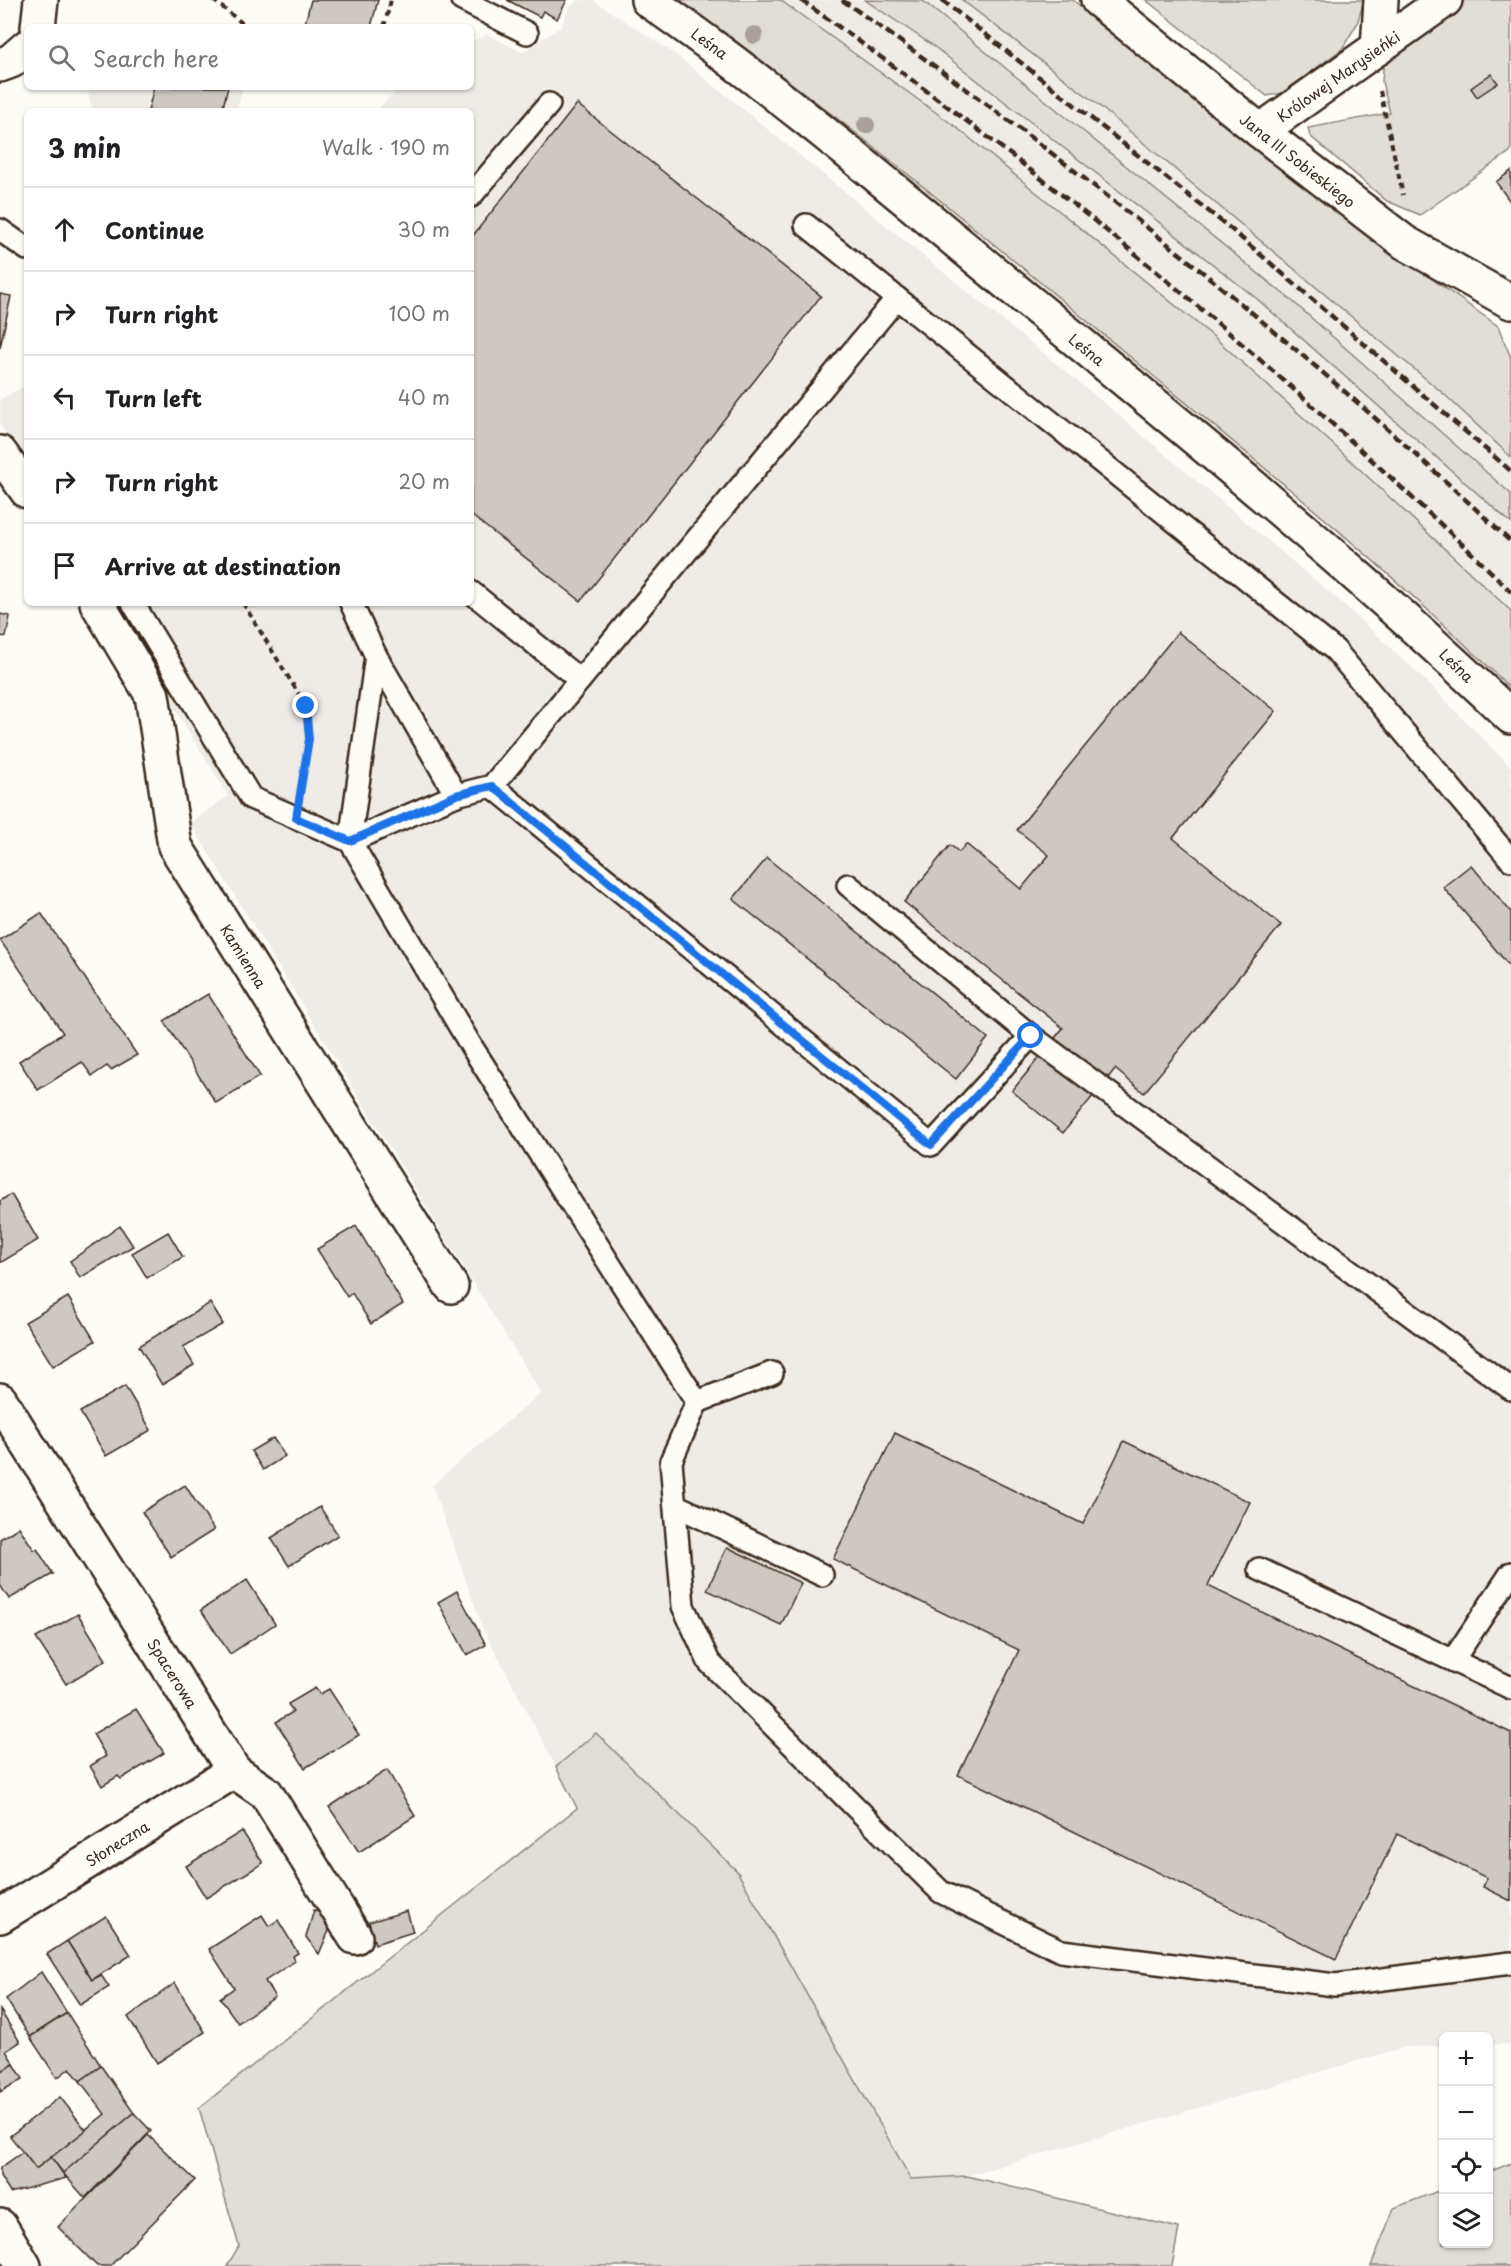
<!DOCTYPE html>
<meta charset="utf-8">
<style>
:root{--surface:#fff;--page:#f6f6f6;--text:#202124;--muted:#757577;--line:#e0e0e0}
body{margin:0;font-family:"Playpen Sans",sans-serif;background:var(--page);color:var(--text)}
.controls{position:absolute;right:18px;bottom:18px;display:grid;overflow:hidden;border-radius:9px;box-shadow:0 2px 4px #0004}
.controls button{width:54px;height:54px;display:grid;place-items:center;padding:0;border:0;border-bottom:2px solid var(--line);background:var(--surface);color:var(--text);font:30px sans-serif}
.stop{position:absolute;width:18px;height:18px;margin:-14px;border:4px solid #1a73e8;border-radius:50%;background:#fff}
.stop.end{background:#1a73e8;border-color:#fff;box-shadow:0 2px 6px #0008}
.list{margin:0;padding:0;list-style:none}
h2{display:flex;justify-content:space-between;align-items:center;height:78px;margin:0;padding:0 24px;font-size:26px}
h2 small{font-size:20px;font-weight:400;color:var(--muted)}
.list li{display:grid;grid-template-columns:39px 1fr auto;gap:18px;align-items:center;box-sizing:border-box;height:84px;padding:0 24px;border-top:2px solid var(--line)}
.list b{display:block;font-size:22px;white-space:nowrap}
.list em{font-size:20px;font-style:normal;color:var(--muted)}
.icon{flex:none;width:33px;height:33px;fill:none;stroke:currentColor;stroke-width:2;stroke-linecap:round;stroke-linejoin:round}
.map{position:relative;flex:none;width:1511px;height:2266px;overflow:hidden}
.search{position:absolute;background:var(--surface);box-shadow:0 2px 4px #0004;left:24px;top:24px;width:450px;height:66px;display:flex;align-items:center;gap:15px;box-sizing:border-box;padding:0 21px;border-radius:9px;color:var(--muted);font-size:22px}
.panel{position:absolute;background:var(--surface);box-shadow:0 2px 4px #0004;left:24px;top:108px;width:450px;height:498px;border-radius:9px}
.map>svg:first-child{display:block}
.built{fill:#efece7}
.green{fill:#e1ded7;stroke:#8e847a;stroke-width:1.5}
.building{fill:#cdc8c2;stroke:#3b2a1e;stroke-width:1.5}
.lines{fill:none;stroke-linecap:round;stroke-linejoin:round}
.lane-casing{stroke:#3b2a1e;stroke-width:26}
.street-casing{stroke:#3b2a1e;stroke-width:38}
.secondary-casing{stroke:#3b2a1e;stroke-width:38}
.path{stroke:#3b2a1e;stroke-width:4;stroke-dasharray:6 4.5;stroke-linecap:butt}
.lane{stroke:#fdfcf7;stroke-width:21}
.street{stroke:#fdfcf7;stroke-width:33}
.secondary{stroke:#fdfcf7;stroke-width:33}
.rail{stroke:#3b2a1e;stroke-width:4.5;stroke-dasharray:9 4.5;stroke-linecap:butt}
.tree{fill:#a9a199}
.route{stroke:#1a73e8;stroke-width:8}
.labels{text-anchor:middle;dominant-baseline:central;stroke-width:4.5;stroke-linejoin:round;paint-order:stroke}
.street-label{font-size:15px;fill:#3b2a1e;stroke:#fdfcf7}
</style>
<div class="map">
<svg width="1511" height="2266" viewBox="0 0 1511 2266">
<rect width="100%" height="100%" fill="#fdfcf7"/>
<filter id="ink" filterUnits="userSpaceOnUse"><feTurbulence type="fractalNoise" baseFrequency=".0167" numOctaves="2"/><feDisplacementMap in="SourceGraphic" scale="12" xChannelSelector="R" yChannelSelector="G"/><feConvolveMatrix kernelMatrix="1 2 1 2 8 2 1 2 1" color-interpolation-filters="sRGB"/></filter>
<g filter="url(#ink)">
<g class="built">
<polygon points="580,0 593,0 675,54 1092,393 1341,602 1424,679 1511,767 1511,2044 1489,2044 1488,2036 1444,2036 1443,2046 1405,2047 967,2176 911,2179 737,1871 596,1734 556,1767 482,1626 432,1485 541,1393 190,823 228,796 110,603 471,603 471,111 376,111 400,87 471,87 471,42 487,34 522,52 562,26 569,7"/>
<polygon points="696,0 985,0 1511,395 1511,688 1433,608"/>
<polygon points="86,87 242,87 237,111 93,111"/>
<polygon points="27,385 27,468 0,425 0,399"/>
</g>
<g class="green">
<path d="M679,0H780L956,127L1214,337L1337,448L1511,611V689C1389,568 1255,460 1122,350C977,230 832,109 679,0Z"/>
<polygon points="865,0 923,1 1291,300 1511,494 1511,523 1256,298 932,45"/>
<polygon points="962,0 1073,0 1299,184 1498,326 1511,358 1511,457 1445,395 1097,104"/>
<polygon points="1146,0 1364,0 1357,24 1342,49 1283,93 1267,96"/>
<polygon points="1463,0 1511,0 1511,151 1420,215 1387,201 1310,136 1308,128 1390,113 1382,82 1384,56"/>
<polygon points="596,1733 737,1871 911,2179 967,2176 1179,2228 1172,2266 227,2266 239,2246 199,2108 577,1808 556,1767"/>
<polygon points="1511,2163 1511,2266 1371,2266 1394,2208 1443,2189 1444,2244 1488,2244 1489,2172"/>
</g>
<g class="building">
<polygon points="311,0 378,0 371,27 304,27"/>
<polygon points="507,0 567,0 557,19 543,11 540,17"/>
<polygon points="1491,74 1498,83 1477,97 1471,88"/>
<polygon points="154,87 228,87 222,111 148,111"/>
<polygon points="577,104 821,296 581,601 471,515 471,238"/>
<polygon points="1511,171 1511,203 1496,182"/>
<polygon points="0,294 11,296 0,348"/>
<polygon points="0,614 10,616 6,637 0,636"/>
<polygon points="1178,632 1276,711 1173,838 1281,925 1144,1093 1115,1069 1063,1133 1012,1091 1063,1028 904,902 950,845 959,852 966,844 1021,889 1049,855 1017,830"/>
<polygon points="767,858 988,1038 956,1079 733,899"/>
<polygon points="1471,865 1511,912 1511,968 1443,887"/>
<polygon points="41,913 137,1055 111,1070 107,1066 92,1076 82,1062 38,1090 19,1061 63,1033 0,940"/>
<polygon points="208,994 260,1076 216,1103 164,1021"/>
<polygon points="11,1194 38,1240 0,1263 0,1201"/>
<polygon points="120,1226 133,1246 80,1278 70,1261"/>
<polygon points="356,1226 403,1304 371,1324 352,1293 347,1297 317,1249"/>
<polygon points="168,1232 183,1257 147,1278 132,1253"/>
<polygon points="68,1297 95,1341 53,1366 25,1322"/>
<polygon points="210,1303 223,1324 183,1347 194,1365 162,1385 139,1346"/>
<polygon points="125,1386 151,1430 106,1456 80,1412"/>
<polygon points="895,1433 1083,1524 1124,1441 1250,1502 1208,1586 1511,1733 1511,1901 1483,1887 1487,1878 1397,1834 1336,1959 958,1775 1019,1650 833,1559"/>
<polygon points="273,1438 285,1456 263,1470 251,1451"/>
<polygon points="185,1485 214,1530 171,1557 142,1512"/>
<polygon points="320,1507 338,1535 289,1566 271,1538"/>
<polygon points="19,1527 34,1550 37,1549 53,1574 9,1599 0,1585 0,1539"/>
<polygon points="727,1547 801,1583 781,1625 707,1590"/>
<polygon points="247,1580 275,1624 230,1654 201,1610"/>
<polygon points="457,1591 486,1645 467,1655 438,1602"/>
<polygon points="78,1614 106,1660 66,1684 36,1638"/>
<polygon points="315,1688 320,1694 329,1689 359,1735 305,1768 276,1722 293,1712 288,1704"/>
<polygon points="136,1709 164,1753 121,1779 118,1776 102,1786 90,1766 106,1756 93,1734"/>
<polygon points="387,1770 415,1816 359,1852 329,1807"/>
<polygon points="242,1831 263,1863 206,1898 186,1866"/>
<polygon points="314,1910 334,1919 319,1954 306,1937"/>
<polygon points="407,1911 413,1932 375,1944 369,1922"/>
<polygon points="262,1915 269,1926 278,1920 298,1953 293,1956 295,1961 265,1981 275,1997 238,2023 220,1998 234,1988 209,1949"/>
<polygon points="106,1916 131,1955 92,1980 67,1941"/>
<polygon points="67,1941 92,1980 101,1975 109,1987 80,2005 47,1954"/>
<polygon points="41,1972 67,2013 30,2037 6,1999"/>
<polygon points="175,1983 205,2032 157,2063 128,2017"/>
<polygon points="0,2010 20,2042 6,2051 14,2064 0,2072"/>
<polygon points="67,2013 101,2066 80,2081 70,2068 57,2078 30,2037"/>
<polygon points="14,2064 23,2079 0,2092 0,2072"/>
<polygon points="101,2066 134,2113 63,2173 51,2157 105,2114 80,2081"/>
<polygon points="60,2097 86,2130 36,2169 10,2136"/>
<polygon points="134,2113 151,2131 85,2198 63,2173"/>
<polygon points="148,2135 195,2180 110,2266 97,2266 58,2227"/>
<polygon points="23,2152 36,2169 51,2157 66,2178 10,2193 0,2176 0,2168"/>
</g>
<g class="lines">
<g class="lane-casing">
<g id="lane">
<polyline points="462,0 527,33"/>
<polyline points="471,196 549,104"/>
<polyline points="806,225 1335,650 1511,860"/>
<polyline points="0,230 27,249"/>
<polyline points="471,592 580,680"/>
<polyline points="133,603 251,798 350,841 470,1044 697,1402 772,1373"/>
<polyline points="351,603 376,656 456,795"/>
<polyline points="492,786 931,1145 1031,1036"/>
<polyline points="350,841 456,795 492,786 897,298"/>
<polyline points="350,841 376,656"/>
<polyline points="848,885 1031,1036 1511,1389"/>
<polyline points="697,1402 671,1461 683,1606 709,1662 941,1892 1061,1951 1335,1985 1511,1963"/>
<polyline points="675,1505 822,1575"/>
<polyline points="1259,1569 1511,1688"/>
<polyline points="1453,1660 1511,1573"/>
</g>
</g>
<g class="street-casing">
<g id="street">
<polyline points="1098,0 1260,131 1404,242 1511,302"/>
<polyline points="1378,48 1381,0"/>
<polyline points="1260,131 1445,0"/>
<polyline points="0,453 27,491"/>
<polyline points="97,603 152,695 175,846 451,1286"/>
<polyline points="0,1400 234,1771 266,1793 355,1937"/>
<polyline points="0,1916 234,1771"/>
<polyline points="0,2226 24,2266"/>
</g>
</g>
<g class="secondary-casing">
<g id="secondary">
<path d="M648,0C776,89 895,191 1015,290C1184,428 1353,566 1511,717"/>
<polyline points="38,27 41,0"/>
<polyline points="0,65 11,61 27,47"/>
</g>
</g>
<g class="path">
<polyline points="213,0 247,27"/>
<polyline points="384,27 391,0"/>
<polyline points="1380,91 1403,195"/>
<polyline points="243,603 306,706 309,739 301,788"/>
</g>
<use href="#lane" class="lane"/>
<use href="#street" class="street"/>
<use href="#secondary" class="secondary"/>
<g class="rail">
<path d="M801,0C1013,149 1214,312 1403,489C1439,523 1476,556 1511,592"/>
<path d="M842,0C1076,164 1302,345 1511,542"/>
<polyline points="942,0 1231,229 1511,471"/>
</g>
</g>
<g class="tree">
<circle cx="754" cy="35" r="9"/>
<circle cx="866" cy="125" r="9"/>
</g>
</g>
<g class="lines" filter="url(#ink)">
<polyline class="route" points="306,706 309,739 296,818 350,841 456,795 492,786 931,1145 1031,1036"/>
</g>
<g class="labels">
<g class="street-label">
<text transform="translate(710 43) rotate(36)">Leśna</text>
<text transform="translate(1338 76) rotate(-35)">Królowej Marysieńki</text>
<text transform="translate(1298 160) rotate(38)">Jana III Sobieskiego</text>
<text transform="translate(1087 349) rotate(39)">Leśna</text>
<text transform="translate(1457 665) rotate(44)">Leśna</text>
<text transform="translate(244 956) rotate(58)">Kamienna</text>
<text transform="translate(173 1673) rotate(58)">Spacerowa</text>
<text transform="translate(117 1843) rotate(-32)">Słoneczna</text>
</g>
</g>
</svg>
<div class="controls">
<button>+</button>
<button>−</button>
<button><svg class="icon" aria-label="locate" viewBox="0 0 24 24"><circle cx="12" cy="12" r="6"/><path d="M12 2v4M12 18v4M2 12h4M18 12h4"/></svg></button>
<button><svg class="icon" aria-label="layers" viewBox="0 0 24 24"><path d="M12 4l9 5-9 5-9-5zM3 14l9 5 9-5"/></svg></button>
</div>
<div class="stop" style="left:1031px;top:1036px"></div>
<div class="stop end" style="left:306px;top:706px"></div>
<div class="search"><svg class="icon" aria-label="search" viewBox="0 0 24 24"><circle cx="10" cy="10" r="6"/><path d="M15 15l6 6"/></svg>Search here</div>
<section class="panel">
<h2>3 min<small>Walk · 190 m</small></h2>
<ul class="list">
<li><svg class="icon" aria-label="ahead" viewBox="0 0 24 24"><path d="M12 20V5M6 11l6-6 6 6"/></svg><div><b>Continue</b></div><em>30 m</em></li>
<li><svg class="icon" aria-label="right" viewBox="0 0 24 24"><path d="M7 20v-9h11M14 6l5 5-5 5"/></svg><div><b>Turn right</b></div><em>100 m</em></li>
<li><svg class="icon" aria-label="left" viewBox="0 0 24 24"><path d="M17 20v-9H6M10 6l-5 5 5 5"/></svg><div><b>Turn left</b></div><em>40 m</em></li>
<li><svg class="icon" aria-label="right" viewBox="0 0 24 24"><path d="M7 20v-9h11M14 6l5 5-5 5"/></svg><div><b>Turn right</b></div><em>20 m</em></li>
<li><svg class="icon" aria-label="arrive" viewBox="0 0 24 24"><path d="M6 21V4h12l-3 4 3 4H6"/></svg><div><b>Arrive at destination</b></div></li>
</ul>
</section>
</div>
